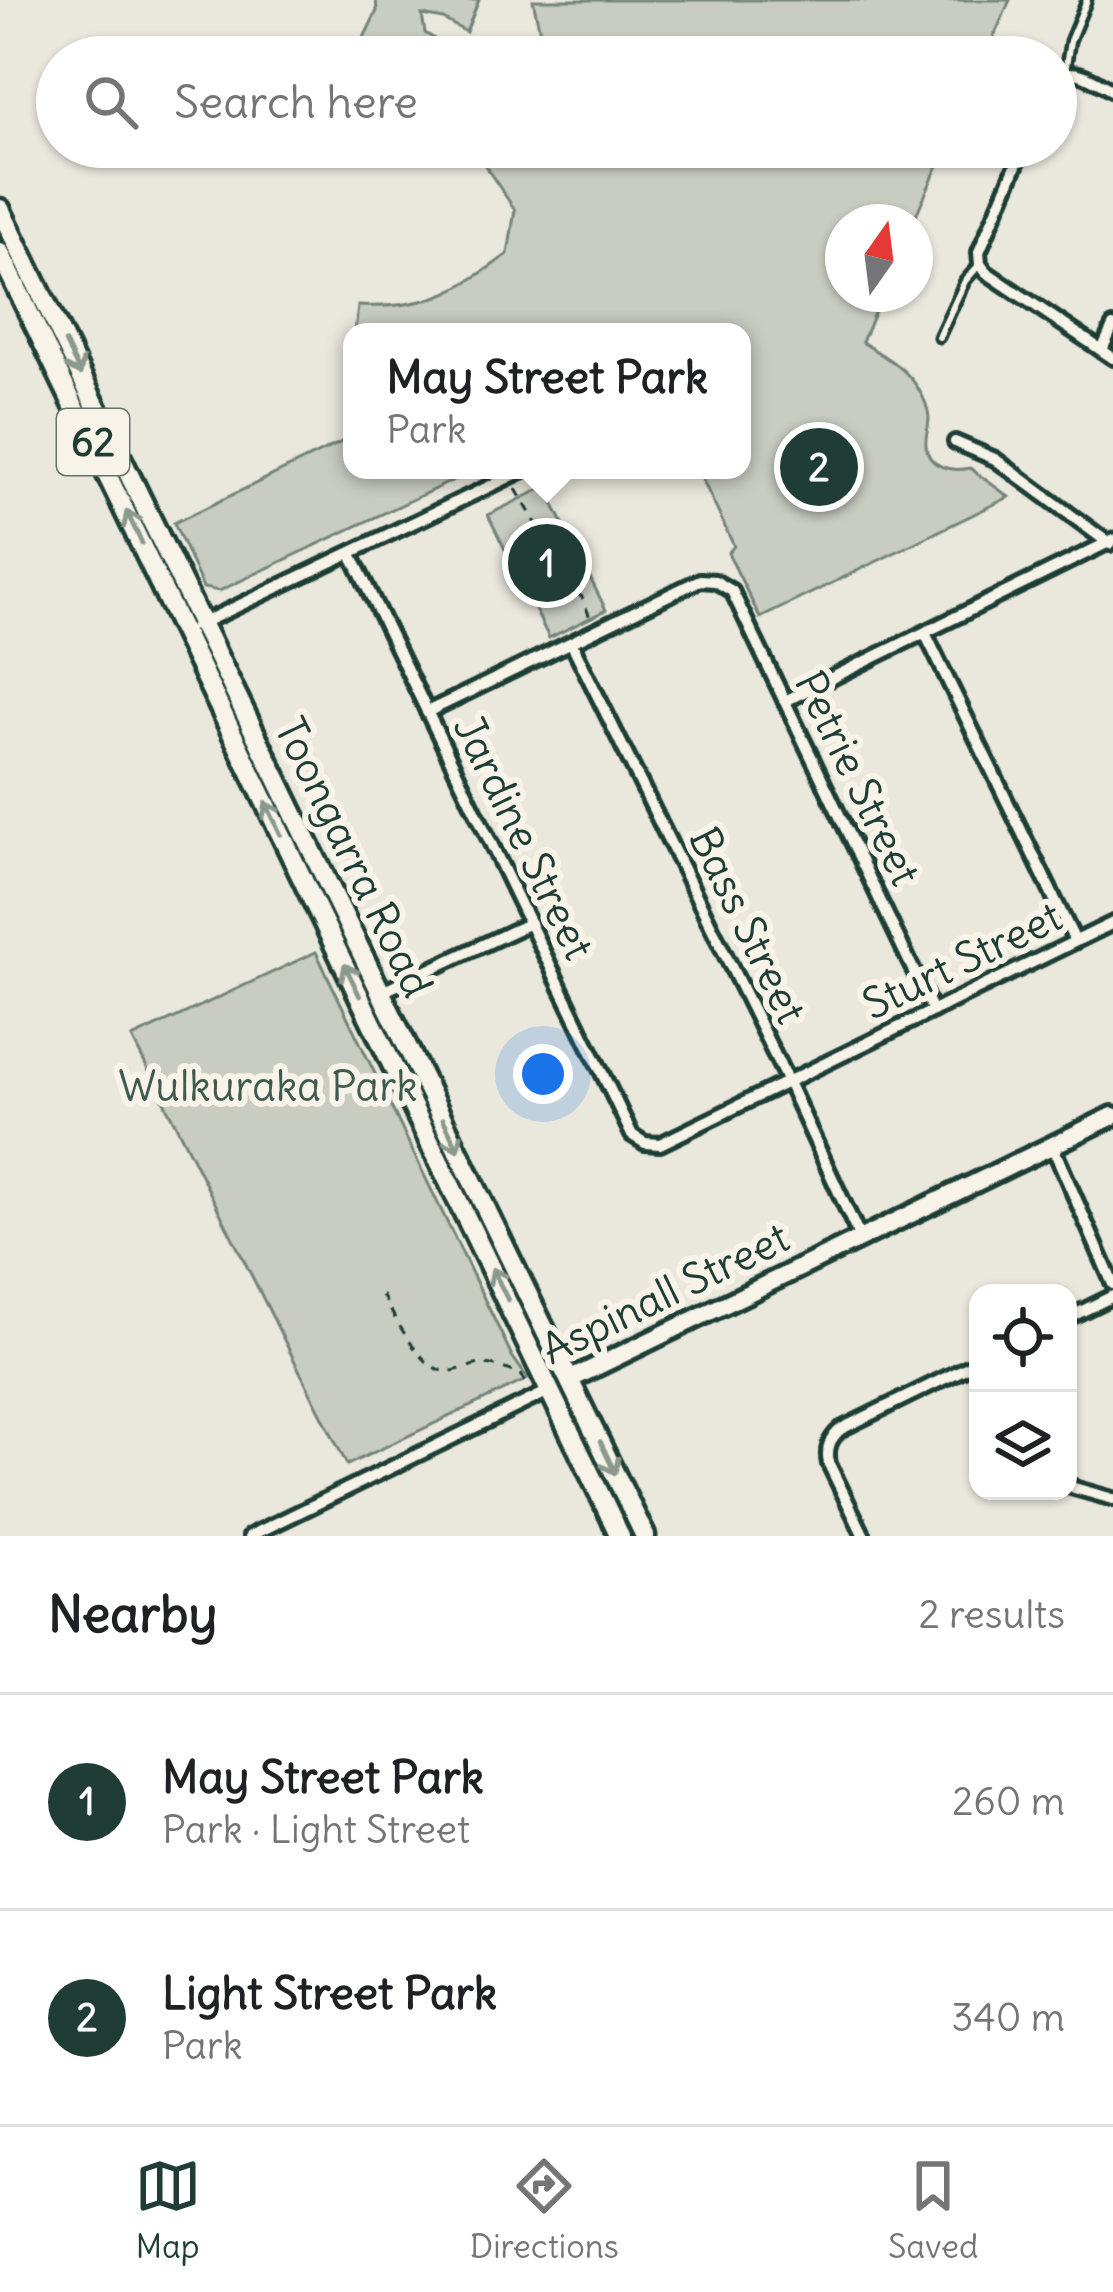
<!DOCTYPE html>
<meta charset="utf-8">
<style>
:root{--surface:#fff;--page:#f2f2f2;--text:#202124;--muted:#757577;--line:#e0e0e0;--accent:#1f3d34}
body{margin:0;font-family:Delius,sans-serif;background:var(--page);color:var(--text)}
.controls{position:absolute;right:36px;bottom:36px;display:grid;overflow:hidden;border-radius:24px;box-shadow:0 3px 9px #0004}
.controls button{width:108px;height:108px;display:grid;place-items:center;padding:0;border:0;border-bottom:3px solid var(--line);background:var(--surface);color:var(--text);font:60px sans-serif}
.compass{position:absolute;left:825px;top:204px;width:108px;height:108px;border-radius:50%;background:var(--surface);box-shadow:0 3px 9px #0004;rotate:14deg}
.you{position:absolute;left:543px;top:1074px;width:42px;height:42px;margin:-30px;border:9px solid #fff;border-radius:50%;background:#1a73e8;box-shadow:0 0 0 18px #1a73e833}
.badge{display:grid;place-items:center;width:78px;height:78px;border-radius:50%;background:var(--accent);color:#fff;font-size:39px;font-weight:700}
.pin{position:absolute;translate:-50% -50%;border:6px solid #fff;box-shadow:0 3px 12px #0006}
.popup{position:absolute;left:343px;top:323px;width:408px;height:156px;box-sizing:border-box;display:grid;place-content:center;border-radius:24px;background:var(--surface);filter:drop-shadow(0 3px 9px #0005);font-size:39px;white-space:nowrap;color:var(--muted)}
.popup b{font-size:45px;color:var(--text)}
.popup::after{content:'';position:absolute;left:50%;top:100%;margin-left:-24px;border:24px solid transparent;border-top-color:var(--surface)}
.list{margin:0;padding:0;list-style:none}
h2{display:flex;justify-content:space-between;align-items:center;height:156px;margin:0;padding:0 48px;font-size:51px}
h2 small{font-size:39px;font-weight:400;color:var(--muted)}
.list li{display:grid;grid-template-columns:78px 1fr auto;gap:36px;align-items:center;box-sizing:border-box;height:216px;padding:0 48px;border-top:3px solid var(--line)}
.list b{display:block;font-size:45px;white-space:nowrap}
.list p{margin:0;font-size:39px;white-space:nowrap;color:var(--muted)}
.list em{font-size:39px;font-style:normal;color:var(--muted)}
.icon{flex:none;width:66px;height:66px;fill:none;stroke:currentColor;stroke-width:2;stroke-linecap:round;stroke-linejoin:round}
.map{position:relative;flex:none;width:1113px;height:1536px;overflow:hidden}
.search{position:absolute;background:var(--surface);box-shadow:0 3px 9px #0004;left:36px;right:36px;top:36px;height:132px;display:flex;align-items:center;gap:30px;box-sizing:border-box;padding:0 42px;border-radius:66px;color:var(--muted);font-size:45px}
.sheet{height:588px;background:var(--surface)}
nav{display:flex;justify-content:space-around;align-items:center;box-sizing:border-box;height:168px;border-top:3px solid var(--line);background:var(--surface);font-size:33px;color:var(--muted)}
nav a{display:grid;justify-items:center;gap:6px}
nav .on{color:var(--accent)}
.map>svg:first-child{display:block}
.green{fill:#c8ccc1;stroke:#74847a;stroke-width:3}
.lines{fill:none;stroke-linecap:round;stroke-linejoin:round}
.service-casing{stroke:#1f3d34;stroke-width:15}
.minor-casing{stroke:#1f3d34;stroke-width:20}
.secondary-casing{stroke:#1f3d34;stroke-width:26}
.primary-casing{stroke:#1f3d34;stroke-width:27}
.path{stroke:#1f3d34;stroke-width:3;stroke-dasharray:9 9;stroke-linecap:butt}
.service{stroke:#f7f3e8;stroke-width:6}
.minor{stroke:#f7f3e8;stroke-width:10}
.secondary{stroke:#f7f3e8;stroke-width:16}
.primary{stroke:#f7f3e8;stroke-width:18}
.oneway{stroke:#8b988e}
.labels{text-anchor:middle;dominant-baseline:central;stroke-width:12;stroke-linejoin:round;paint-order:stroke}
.shield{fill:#f7f3e8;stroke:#60746a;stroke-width:3}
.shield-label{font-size:39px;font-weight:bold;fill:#1f3d34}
.street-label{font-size:42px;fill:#1f3d34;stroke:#f7f3e8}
.park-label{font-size:42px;fill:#415a50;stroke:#f7f3e8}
</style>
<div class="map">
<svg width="1113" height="1536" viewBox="0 0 1113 1536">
<rect width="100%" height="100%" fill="#eae8dd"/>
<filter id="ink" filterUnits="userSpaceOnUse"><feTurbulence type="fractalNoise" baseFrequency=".00833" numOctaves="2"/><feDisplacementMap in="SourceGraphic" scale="24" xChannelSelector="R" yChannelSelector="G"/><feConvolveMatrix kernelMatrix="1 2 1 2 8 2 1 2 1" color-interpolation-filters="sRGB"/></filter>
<g filter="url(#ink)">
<g class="green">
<polygon points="376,0 479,0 466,32 443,19 422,15 425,33 456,52 459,57 363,57 358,50 377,11"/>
<polygon points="533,0 1010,0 985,57 532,57 544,50"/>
<path d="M477,147H946L913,222H843V294H882L862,342C883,356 906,367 919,390C924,398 928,408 929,417C929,427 925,436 926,445C928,468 952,472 970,468L1009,497L760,618L728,553L734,546L698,470H742V332H355L358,306C426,309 455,293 508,254L515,210L486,167Z"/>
<polygon points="352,437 352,470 475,470 219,591 203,588 174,523"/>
<polygon points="545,487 606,610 549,638 488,515"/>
<polygon points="316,952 512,1356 528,1379 347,1465 132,1038"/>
</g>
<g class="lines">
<g class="service-casing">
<g id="service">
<polyline points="1065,72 1070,41 1087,0"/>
<polyline points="939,337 965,281 980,264"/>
</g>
</g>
<g class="minor-casing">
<g id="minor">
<path d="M1056,78C1076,65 1094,81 1113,91"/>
<polyline points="1024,147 979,252 980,264 986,272 1113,358"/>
<polyline points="1102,350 1113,326"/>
<polyline points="955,442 995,459 1110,544"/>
<polyline points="351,554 632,1135 645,1143 660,1144 1113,923"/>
<polyline points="196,626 524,470"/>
<polyline points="925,633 1075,941"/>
<polyline points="572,644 788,1082 860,1238"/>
<polyline points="785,701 1113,540"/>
<polyline points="427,712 700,580 715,581 732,591 933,1011"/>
<polyline points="380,993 530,923"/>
<polyline points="1052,1145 1113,1284"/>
<polyline points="1068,1318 1113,1296"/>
<polyline points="1068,1483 1074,1488 1113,1499"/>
<polyline points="250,1536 551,1390"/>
<path d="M864,1536L829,1464C826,1449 829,1439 841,1429L978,1362"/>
</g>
</g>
<g class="secondary-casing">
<polyline id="secondary" points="571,1379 1113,1116"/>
</g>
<g class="primary-casing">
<g id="primary">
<polyline points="0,209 645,1536"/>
<polyline points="0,253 620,1536"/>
</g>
</g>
<g class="path">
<polyline points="516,489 540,530 546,569 551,576 582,597 591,620"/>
<path d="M382,1295C392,1313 421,1369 444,1371C454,1373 470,1365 482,1364C496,1364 508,1371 521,1374L525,1382"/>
</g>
<use href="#service" class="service"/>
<use href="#minor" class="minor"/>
<use href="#secondary" class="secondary"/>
<use href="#primary" class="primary"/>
</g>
<defs><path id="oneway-shaft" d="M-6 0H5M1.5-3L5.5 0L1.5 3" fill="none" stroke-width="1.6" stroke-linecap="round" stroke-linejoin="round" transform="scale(3)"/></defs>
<g class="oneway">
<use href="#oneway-shaft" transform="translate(73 359) rotate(64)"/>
<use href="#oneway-shaft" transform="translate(134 527) rotate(-116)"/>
<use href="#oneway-shaft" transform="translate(273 818) rotate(-115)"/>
<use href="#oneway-shaft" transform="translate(352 980) rotate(-116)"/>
<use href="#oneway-shaft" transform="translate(451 1135) rotate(64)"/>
<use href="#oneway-shaft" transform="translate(500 1284) rotate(-116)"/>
<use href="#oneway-shaft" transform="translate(608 1458) rotate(65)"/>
</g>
</g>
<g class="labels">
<rect class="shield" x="57" y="409" width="72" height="66" rx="9"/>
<g class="shield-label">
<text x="93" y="442">62</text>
</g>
<g class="street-label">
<text transform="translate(858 778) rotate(64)">Petrie Street</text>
<text transform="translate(524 837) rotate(64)">Jardine Street</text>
<text transform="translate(354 857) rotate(64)">Toongarra Road</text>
<text transform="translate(748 925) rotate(64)">Bass Street</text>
<text transform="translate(962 960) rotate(-26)">Sturt Street</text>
<text transform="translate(665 1293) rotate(-26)">Aspinall Street</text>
</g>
<g class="park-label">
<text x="268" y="1086">Wulkuraka Park</text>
</g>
</g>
</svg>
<div class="controls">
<button><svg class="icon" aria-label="locate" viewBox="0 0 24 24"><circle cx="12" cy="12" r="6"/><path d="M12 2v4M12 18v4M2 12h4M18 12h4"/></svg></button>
<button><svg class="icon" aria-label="layers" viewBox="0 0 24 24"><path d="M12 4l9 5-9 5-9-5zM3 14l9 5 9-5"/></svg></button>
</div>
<svg class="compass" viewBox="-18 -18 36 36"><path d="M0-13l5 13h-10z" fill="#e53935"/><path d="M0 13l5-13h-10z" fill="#757577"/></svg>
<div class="you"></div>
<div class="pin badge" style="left:547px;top:563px">1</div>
<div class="popup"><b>May Street Park</b>Park</div>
<div class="pin badge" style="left:819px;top:467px">2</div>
<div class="search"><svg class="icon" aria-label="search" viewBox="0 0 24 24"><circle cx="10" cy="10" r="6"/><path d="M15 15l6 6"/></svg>Search here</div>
</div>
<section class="sheet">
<h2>Nearby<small>2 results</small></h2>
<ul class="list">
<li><span class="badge">1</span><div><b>May Street Park</b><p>Park · Light Street</p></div><em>260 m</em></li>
<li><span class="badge">2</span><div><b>Light Street Park</b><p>Park</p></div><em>340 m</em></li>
</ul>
</section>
<nav>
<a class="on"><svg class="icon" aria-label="map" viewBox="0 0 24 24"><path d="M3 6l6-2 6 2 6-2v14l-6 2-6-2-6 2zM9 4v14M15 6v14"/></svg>Map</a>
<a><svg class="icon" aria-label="directions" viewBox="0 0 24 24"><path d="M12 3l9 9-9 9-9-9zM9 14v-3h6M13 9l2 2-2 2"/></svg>Directions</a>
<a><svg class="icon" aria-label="saved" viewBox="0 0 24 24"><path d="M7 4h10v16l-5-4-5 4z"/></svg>Saved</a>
</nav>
